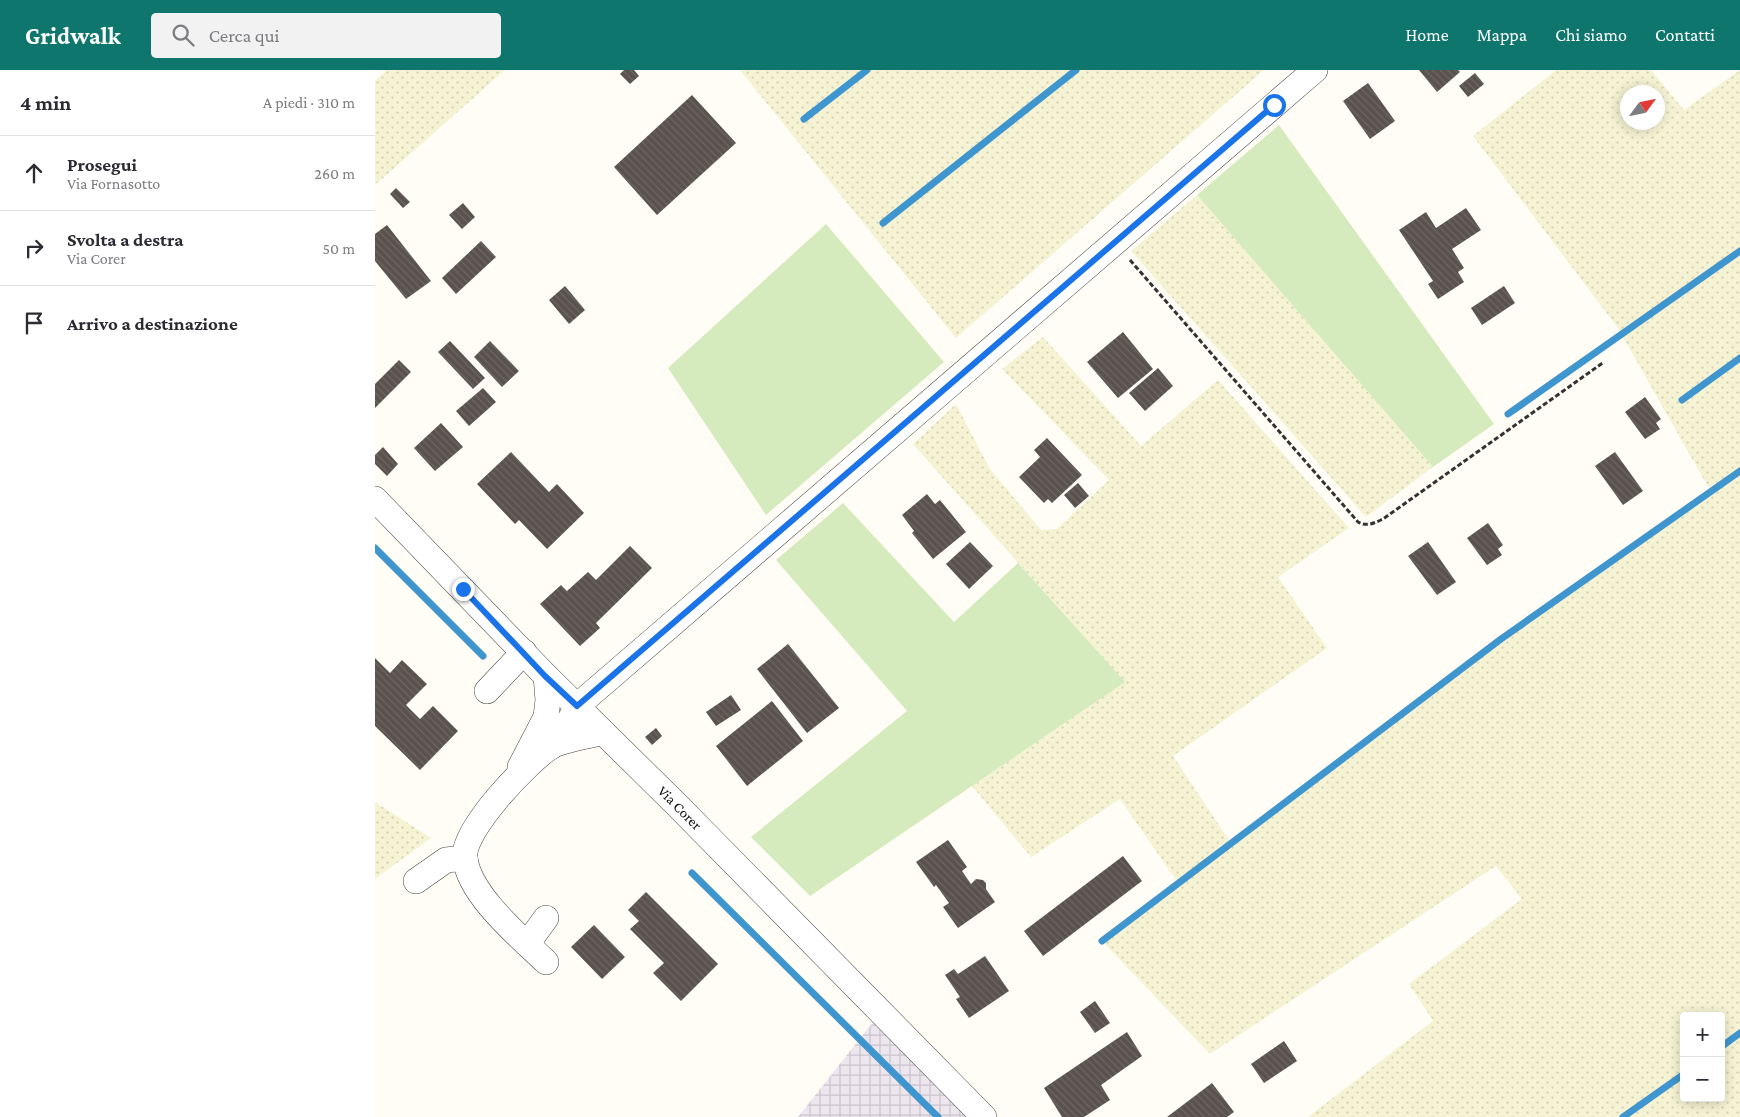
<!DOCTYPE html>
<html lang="it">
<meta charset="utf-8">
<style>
:root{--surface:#fff;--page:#f2f2f3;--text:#2b2b33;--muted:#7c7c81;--line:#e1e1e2;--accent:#0f766e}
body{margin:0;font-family:"Crimson Pro",serif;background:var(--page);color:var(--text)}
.controls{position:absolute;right:15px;bottom:15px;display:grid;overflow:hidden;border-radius:5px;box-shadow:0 2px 12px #0003}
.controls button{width:45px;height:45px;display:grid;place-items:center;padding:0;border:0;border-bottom:1px solid var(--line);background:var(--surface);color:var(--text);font:25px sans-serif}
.compass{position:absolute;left:1245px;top:15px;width:45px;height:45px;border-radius:50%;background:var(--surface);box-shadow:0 2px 12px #0003;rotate:57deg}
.stop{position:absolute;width:15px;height:15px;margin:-11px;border:4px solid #1a73e8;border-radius:50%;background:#fff}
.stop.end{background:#1a73e8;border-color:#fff;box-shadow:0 1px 5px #0008}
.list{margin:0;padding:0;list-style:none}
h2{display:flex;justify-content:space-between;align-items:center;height:65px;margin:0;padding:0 20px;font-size:21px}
h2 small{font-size:16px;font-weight:400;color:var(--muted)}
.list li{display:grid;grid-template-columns:32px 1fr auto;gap:15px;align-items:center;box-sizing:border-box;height:75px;padding:0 20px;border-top:1px solid var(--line)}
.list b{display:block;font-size:19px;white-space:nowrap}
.list p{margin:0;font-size:16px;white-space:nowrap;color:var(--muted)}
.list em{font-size:16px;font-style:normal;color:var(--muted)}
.icon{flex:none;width:28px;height:28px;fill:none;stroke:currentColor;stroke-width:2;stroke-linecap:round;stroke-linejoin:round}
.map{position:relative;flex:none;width:1365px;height:1047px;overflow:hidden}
header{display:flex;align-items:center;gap:30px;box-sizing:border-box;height:70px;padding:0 25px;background:var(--accent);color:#fff}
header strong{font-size:24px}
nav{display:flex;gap:28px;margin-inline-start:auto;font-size:18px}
.search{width:350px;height:45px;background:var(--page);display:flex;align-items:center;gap:12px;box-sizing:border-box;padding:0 18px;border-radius:5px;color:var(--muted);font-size:19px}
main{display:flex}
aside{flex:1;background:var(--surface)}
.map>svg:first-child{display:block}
.industrial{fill:url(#industrial-grid)}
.farmland{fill:url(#farmland-dots);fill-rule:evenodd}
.green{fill:#d5ebbd}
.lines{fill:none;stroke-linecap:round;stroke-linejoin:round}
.stream{stroke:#3f96cf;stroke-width:7}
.building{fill:url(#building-back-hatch)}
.minor-casing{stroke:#444;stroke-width:26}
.path{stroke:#333;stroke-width:3;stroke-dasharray:5 2.5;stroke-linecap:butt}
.minor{stroke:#fff;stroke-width:25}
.route{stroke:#1a73e8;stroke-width:6}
.labels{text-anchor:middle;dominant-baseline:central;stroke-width:5;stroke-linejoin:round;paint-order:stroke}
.street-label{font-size:15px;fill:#111;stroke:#fff}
</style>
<header>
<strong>Gridwalk</strong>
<div class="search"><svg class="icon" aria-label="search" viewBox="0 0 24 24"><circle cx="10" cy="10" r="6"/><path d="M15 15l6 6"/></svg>Cerca qui</div>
<nav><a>Home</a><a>Mappa</a><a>Chi siamo</a><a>Contatti</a></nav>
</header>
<main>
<aside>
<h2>4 min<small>A piedi · 310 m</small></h2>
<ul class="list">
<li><svg class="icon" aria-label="ahead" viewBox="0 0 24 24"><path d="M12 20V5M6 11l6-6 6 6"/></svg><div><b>Prosegui</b><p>Via Fornasotto</p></div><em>260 m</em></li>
<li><svg class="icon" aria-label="right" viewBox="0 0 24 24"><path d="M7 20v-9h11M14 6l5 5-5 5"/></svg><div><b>Svolta a destra</b><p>Via Corer</p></div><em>50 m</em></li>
<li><svg class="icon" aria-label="arrive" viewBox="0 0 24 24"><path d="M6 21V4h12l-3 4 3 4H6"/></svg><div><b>Arrivo a destinazione</b></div></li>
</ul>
</aside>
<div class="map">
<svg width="1365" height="1047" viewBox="0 0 1365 1047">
<defs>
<pattern id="industrial-grid" width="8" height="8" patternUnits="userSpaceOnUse" patternTransform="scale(1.25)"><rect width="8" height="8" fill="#eee6ef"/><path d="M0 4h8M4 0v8" fill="none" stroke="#cbc4cc"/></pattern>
<pattern id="farmland-dots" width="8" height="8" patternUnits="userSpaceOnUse" patternTransform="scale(1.25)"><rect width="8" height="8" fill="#f6f3d4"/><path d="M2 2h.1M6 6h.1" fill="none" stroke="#d2cfb5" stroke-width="1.8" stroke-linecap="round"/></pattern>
<pattern id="building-back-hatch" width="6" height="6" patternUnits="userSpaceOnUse" patternTransform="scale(1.25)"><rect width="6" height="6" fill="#5a524d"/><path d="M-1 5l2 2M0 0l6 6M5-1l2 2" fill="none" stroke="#6d6662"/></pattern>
</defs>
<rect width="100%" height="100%" fill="#fffdf5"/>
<polygon class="industrial" points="506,942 609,1047 423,1047"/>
<g class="farmland">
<polygon points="12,0 130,0 0,115 0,11"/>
<polygon points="365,0 889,0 581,268"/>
<path d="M1181,0H1276L1309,40L1365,0V1047H933L1058,951L1034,914L1147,829L1121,796L835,984L727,871L803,813L745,729L656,787L597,716L749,612L538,374L581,334L615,399L666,460L682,459L734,410L627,299L668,267L766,376L843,310L974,458L903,507L952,578L798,686L856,773L1126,569L1336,422L1243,258L1098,66ZM1252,22H1282V52H1252ZM1309,946H1346V1028H1309Z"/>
<polygon points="822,125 1058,397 991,447 756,181"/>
<polygon points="0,732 56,768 0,809"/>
</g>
<g class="green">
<polygon points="904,55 1119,354 1058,397 822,125"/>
<polygon points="451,154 569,292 391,445 293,298"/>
<polygon points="468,433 579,552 643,493 750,612 435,826 376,767 532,641 401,490"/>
</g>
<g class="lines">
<g class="stream">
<polyline points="429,49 492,0"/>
<polyline points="508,153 701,0"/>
<polyline points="1307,330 1365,288"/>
<polyline points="1133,344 1365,181"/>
<polyline points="0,478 108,586"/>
<polyline points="317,803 563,1047"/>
<polyline points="727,871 1126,569 1365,401"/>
<polyline points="1346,977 1365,963"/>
<polyline points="1248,1047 1309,1004"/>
</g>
</g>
<g class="building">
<polygon points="249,0 259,0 264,6 255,14 245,4"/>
<polygon points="1044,0 1083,0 1085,2 1062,22"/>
<polygon points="1100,3 1109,14 1093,27 1084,16"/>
<polygon points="993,13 1020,51 995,69 968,31"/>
<polygon points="317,25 361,73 282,145 239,97"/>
<polygon points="21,118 35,132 28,138 15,124"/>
<polygon points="88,133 100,147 87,159 74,145"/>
<polygon points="1091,138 1106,160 1077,179 1089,198 1083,202 1089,212 1063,229 1053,214 1058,211 1024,160 1051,142 1061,158"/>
<polygon points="12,155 56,211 31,229 0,191 0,164"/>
<polygon points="106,171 121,187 81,224 67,208"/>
<polygon points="190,216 210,240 194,254 174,230"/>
<polygon points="1129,216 1140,233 1107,255 1096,238"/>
<polygon points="748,262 778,299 743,328 712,292"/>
<polygon points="75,271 110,308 98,319 63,282"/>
<polygon points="115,271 144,301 127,317 99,287"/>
<polygon points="24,290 36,302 0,338 0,314"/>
<polygon points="783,298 798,316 770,341 754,323"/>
<polygon points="108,318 121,332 94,356 81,341"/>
<polygon points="1270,327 1286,349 1281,353 1285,359 1270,369 1250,342"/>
<polygon points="66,353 88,377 60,401 39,378"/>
<polygon points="672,368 707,405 677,433 673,429 669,433 644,407 665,387 659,380"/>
<polygon points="8,377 23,394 12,406 0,394 0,385"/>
<polygon points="136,382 174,422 182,414 209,443 172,479 144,450 140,454 102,414"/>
<polygon points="1240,382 1268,421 1248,435 1220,396"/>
<polygon points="703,413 714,426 700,438 689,425"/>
<polygon points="552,424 560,434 565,430 591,462 558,489 537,463 539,461 527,445"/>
<polygon points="1113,453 1128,475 1123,479 1127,485 1112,495 1092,468"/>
<polygon points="595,472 618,496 594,519 571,494"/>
<polygon points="1053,472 1081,512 1062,525 1033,486"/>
<polygon points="255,476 277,498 221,553 225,558 205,576 165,534 186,515 192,521 213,502 221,510"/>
<polygon points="413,574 464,638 432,663 382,599"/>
<polygon points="0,588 15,603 27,590 52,614 31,635 45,649 58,636 83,661 45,700 0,656"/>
<polygon points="356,625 366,640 341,656 331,642"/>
<polygon points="397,631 428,671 372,716 341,676"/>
<polygon points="281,658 287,666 277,675 270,667"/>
<polygon points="573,770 592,797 587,801 596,814 601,809 608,810 611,813 611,819 620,832 583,858 568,837 574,833 561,815 559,817 541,792"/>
<polygon points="748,786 767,811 668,886 649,861"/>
<polygon points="271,822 343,894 306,931 278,903 289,893 255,859 264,851 253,840"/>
<polygon points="219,855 250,887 227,909 196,877"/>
<polygon points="610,886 634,921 594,948 581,929 585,927 570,905 579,899 583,904"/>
<polygon points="720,931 735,953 720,963 705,942"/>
<polygon points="752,962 767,986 726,1015 735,1030 709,1047 687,1047 669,1018"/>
<polygon points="909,971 922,991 889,1013 876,994"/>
<polygon points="837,1013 859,1042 852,1047 792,1047"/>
</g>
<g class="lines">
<g class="minor-casing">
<g id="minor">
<path id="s1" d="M0,429L171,606L301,734L609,1047"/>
<polyline points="112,621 149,582"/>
<polyline points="177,676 191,657 202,636 940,0"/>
<polyline points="145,697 171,647 173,630 171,606"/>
<polyline points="41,811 71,790 90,788"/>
<polyline points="152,874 171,848"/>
<path d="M171,892C145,867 94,825 90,788C86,761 154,690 177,676C188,670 215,666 228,662"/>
</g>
</g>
<path class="path" d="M755,190L983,452C992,457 999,453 1008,449L1229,292"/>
<use href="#minor" class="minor"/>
</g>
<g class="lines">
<polyline class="route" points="88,519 170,606 202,636 899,35"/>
</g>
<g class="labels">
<g class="street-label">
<text stroke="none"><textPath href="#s1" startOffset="434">Via Corer</textPath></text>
</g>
</g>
</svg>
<div class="controls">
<button>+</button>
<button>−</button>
</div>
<svg class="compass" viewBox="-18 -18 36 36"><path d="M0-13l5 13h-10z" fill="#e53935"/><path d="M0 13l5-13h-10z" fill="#7c7c81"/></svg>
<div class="stop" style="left:899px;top:35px"></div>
<div class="stop end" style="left:88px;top:519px"></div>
</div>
</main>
